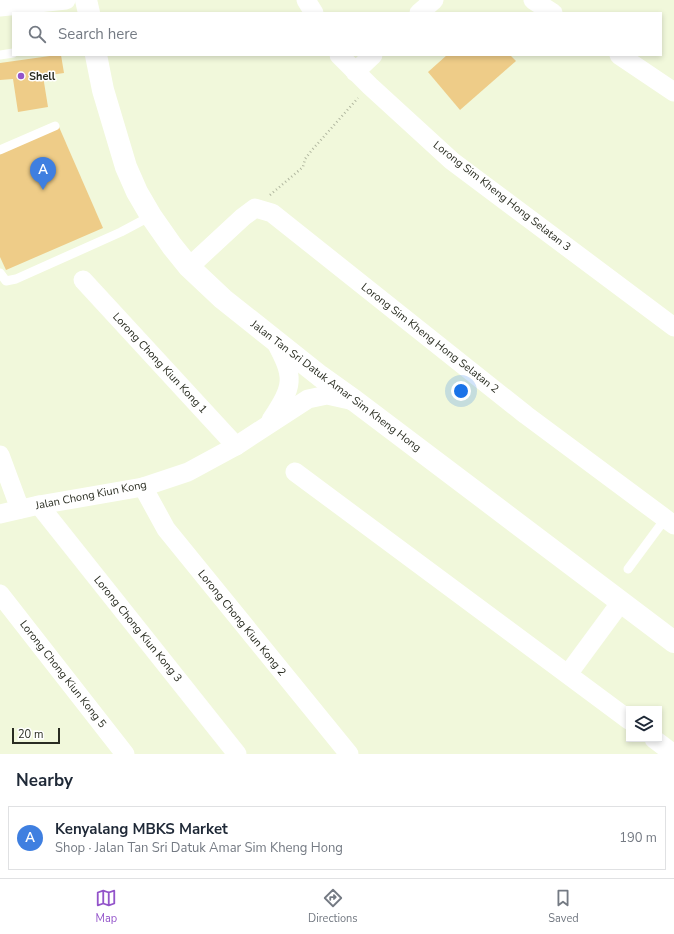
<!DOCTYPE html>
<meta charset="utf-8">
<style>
:root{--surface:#fff;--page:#f6f6f7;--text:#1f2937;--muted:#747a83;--line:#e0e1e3;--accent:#9354ca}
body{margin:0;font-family:"Nunito Sans",sans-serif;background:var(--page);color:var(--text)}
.controls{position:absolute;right:12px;bottom:12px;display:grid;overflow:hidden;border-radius:0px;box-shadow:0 2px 6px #0003}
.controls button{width:36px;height:36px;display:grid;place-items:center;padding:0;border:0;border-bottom:1px solid var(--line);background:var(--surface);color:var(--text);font:20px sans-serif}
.scale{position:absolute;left:12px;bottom:10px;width:48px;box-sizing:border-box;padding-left:4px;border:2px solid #292c21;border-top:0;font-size:11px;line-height:14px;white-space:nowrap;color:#292c21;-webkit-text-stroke:3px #fff;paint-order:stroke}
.you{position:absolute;left:461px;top:391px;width:14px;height:14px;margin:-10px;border:3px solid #fff;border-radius:50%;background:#1a73e8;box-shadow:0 0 0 6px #1a73e833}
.badge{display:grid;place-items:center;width:26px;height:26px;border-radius:50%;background:var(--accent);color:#fff;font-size:13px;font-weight:700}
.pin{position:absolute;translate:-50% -33px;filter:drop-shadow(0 1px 2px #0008)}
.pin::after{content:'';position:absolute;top:21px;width:14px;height:12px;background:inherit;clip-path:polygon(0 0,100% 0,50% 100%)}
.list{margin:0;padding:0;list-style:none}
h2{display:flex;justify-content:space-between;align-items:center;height:52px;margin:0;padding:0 16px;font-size:17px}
h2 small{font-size:13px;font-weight:400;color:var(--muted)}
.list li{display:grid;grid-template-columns:26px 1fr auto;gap:12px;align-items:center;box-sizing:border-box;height:64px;margin:0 8px 8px;padding:0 8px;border:1px solid var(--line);border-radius:0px}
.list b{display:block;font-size:15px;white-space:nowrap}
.list p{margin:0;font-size:13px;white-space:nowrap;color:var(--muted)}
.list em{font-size:13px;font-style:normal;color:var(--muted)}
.icon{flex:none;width:22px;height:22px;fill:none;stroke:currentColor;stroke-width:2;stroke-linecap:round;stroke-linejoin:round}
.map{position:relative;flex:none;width:674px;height:754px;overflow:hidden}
.search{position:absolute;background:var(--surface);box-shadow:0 2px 6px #0003;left:12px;right:12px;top:12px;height:44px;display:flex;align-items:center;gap:10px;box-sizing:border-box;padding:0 14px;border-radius:0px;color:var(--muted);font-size:15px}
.sheet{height:124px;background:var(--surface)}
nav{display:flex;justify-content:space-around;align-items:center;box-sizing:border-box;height:56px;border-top:1px solid var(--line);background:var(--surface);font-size:11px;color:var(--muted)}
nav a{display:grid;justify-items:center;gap:2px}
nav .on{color:var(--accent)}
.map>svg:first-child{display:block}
.building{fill:#ec8}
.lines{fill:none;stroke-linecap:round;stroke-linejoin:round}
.path{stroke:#b0b69f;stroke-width:2.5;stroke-dasharray:1 3;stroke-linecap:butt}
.service{stroke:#fff;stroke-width:9}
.minor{stroke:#fff;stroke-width:19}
.tertiary{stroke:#fff;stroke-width:22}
.poi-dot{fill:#9354ca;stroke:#fff;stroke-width:1.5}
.labels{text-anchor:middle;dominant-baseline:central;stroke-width:3;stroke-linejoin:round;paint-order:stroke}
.poi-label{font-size:11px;font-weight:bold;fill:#292c21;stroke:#fff;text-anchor:start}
.street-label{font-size:11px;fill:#292c21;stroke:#fff}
</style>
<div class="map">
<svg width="674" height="754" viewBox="0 0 674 754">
<rect width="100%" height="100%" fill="#f1f8db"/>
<g class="building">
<polygon points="57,55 61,55 64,73 43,76 48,107 18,112 13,79 0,80 0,63"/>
<polygon points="447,55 510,55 516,61 460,110 428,72"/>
<polygon points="59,127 103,228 6,270 0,257 0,152"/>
</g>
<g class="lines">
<polyline class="path" points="270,195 303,167 305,159 312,150 358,98"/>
<g class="service">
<polyline points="0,55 13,53"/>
<polyline points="0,150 55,126"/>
<polyline points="0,273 6,281 16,279 121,232 151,216"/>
<polyline points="628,569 665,519"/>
</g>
<g class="minor">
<polyline points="306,0 314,13"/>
<polyline points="533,0 553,13"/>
<polyline points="0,7 66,0"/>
<polyline points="419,13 434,0"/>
<polyline points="339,55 370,86 452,161 674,327"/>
<polyline points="619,55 674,92"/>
<polyline points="355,72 373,55"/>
<polyline points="189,267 243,217 255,208 272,213 526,415 674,525"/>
<polyline points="83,280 236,446"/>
<path d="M271,420C294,385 295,378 275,341"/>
<polyline points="0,455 20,509"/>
<polyline points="295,472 629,720"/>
<polyline points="143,487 166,529 349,754"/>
<polyline points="39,505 237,754"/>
<polyline points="0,514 39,505 143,487 188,472 236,446 308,399 327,395 354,401"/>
<polyline points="0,594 125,754"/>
<polyline points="568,674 621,602"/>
<polyline points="654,739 674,754"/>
</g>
<g class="tertiary">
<polyline points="86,0 89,13"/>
<polyline points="96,55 103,90 126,167 137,192 151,216 172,246 189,267 223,299 320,376 355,401 674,642"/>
</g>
</g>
<circle class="poi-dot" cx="21" cy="76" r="4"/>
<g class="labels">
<g class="poi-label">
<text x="29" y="76">Shell</text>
</g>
<g class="street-label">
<text transform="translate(502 196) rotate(38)">Lorong Sim Kheng Hong Selatan 3</text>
<text transform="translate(430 338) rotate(38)">Lorong Sim Kheng Hong Selatan 2</text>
<text transform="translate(160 363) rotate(47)">Lorong Chong Kiun Kong 1</text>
<text transform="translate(336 386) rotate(37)">Jalan Tan Sri Datuk Amar Sim Kheng Hong</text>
<text transform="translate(91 495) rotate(-11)">Jalan Chong Kiun Kong</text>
<text transform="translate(242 623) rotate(51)">Lorong Chong Kiun Kong 2</text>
<text transform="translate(138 629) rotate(51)">Lorong Chong Kiun Kong 3</text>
<text transform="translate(63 674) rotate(52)">Lorong Chong Kiun Kong 5</text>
</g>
</g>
</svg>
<div class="controls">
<button><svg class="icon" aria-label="layers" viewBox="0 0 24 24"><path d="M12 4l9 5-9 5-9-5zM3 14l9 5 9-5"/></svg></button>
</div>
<div class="scale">20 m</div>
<div class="you"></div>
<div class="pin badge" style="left:43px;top:190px;background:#3f7fe0">A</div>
<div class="search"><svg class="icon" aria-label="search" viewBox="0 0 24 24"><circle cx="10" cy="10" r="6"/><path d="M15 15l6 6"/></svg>Search here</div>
</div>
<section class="sheet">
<h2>Nearby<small></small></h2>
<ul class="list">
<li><span class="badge" style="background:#3f7fe0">A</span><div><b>Kenyalang MBKS Market</b><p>Shop · Jalan Tan Sri Datuk Amar Sim Kheng Hong</p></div><em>190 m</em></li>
</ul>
</section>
<nav>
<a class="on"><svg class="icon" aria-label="map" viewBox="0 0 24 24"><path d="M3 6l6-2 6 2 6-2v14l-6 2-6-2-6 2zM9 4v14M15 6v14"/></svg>Map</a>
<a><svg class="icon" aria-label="directions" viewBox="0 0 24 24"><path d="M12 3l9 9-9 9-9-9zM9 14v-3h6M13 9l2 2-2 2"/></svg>Directions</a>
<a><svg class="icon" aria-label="saved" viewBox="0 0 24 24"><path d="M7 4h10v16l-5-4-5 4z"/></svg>Saved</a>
</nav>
